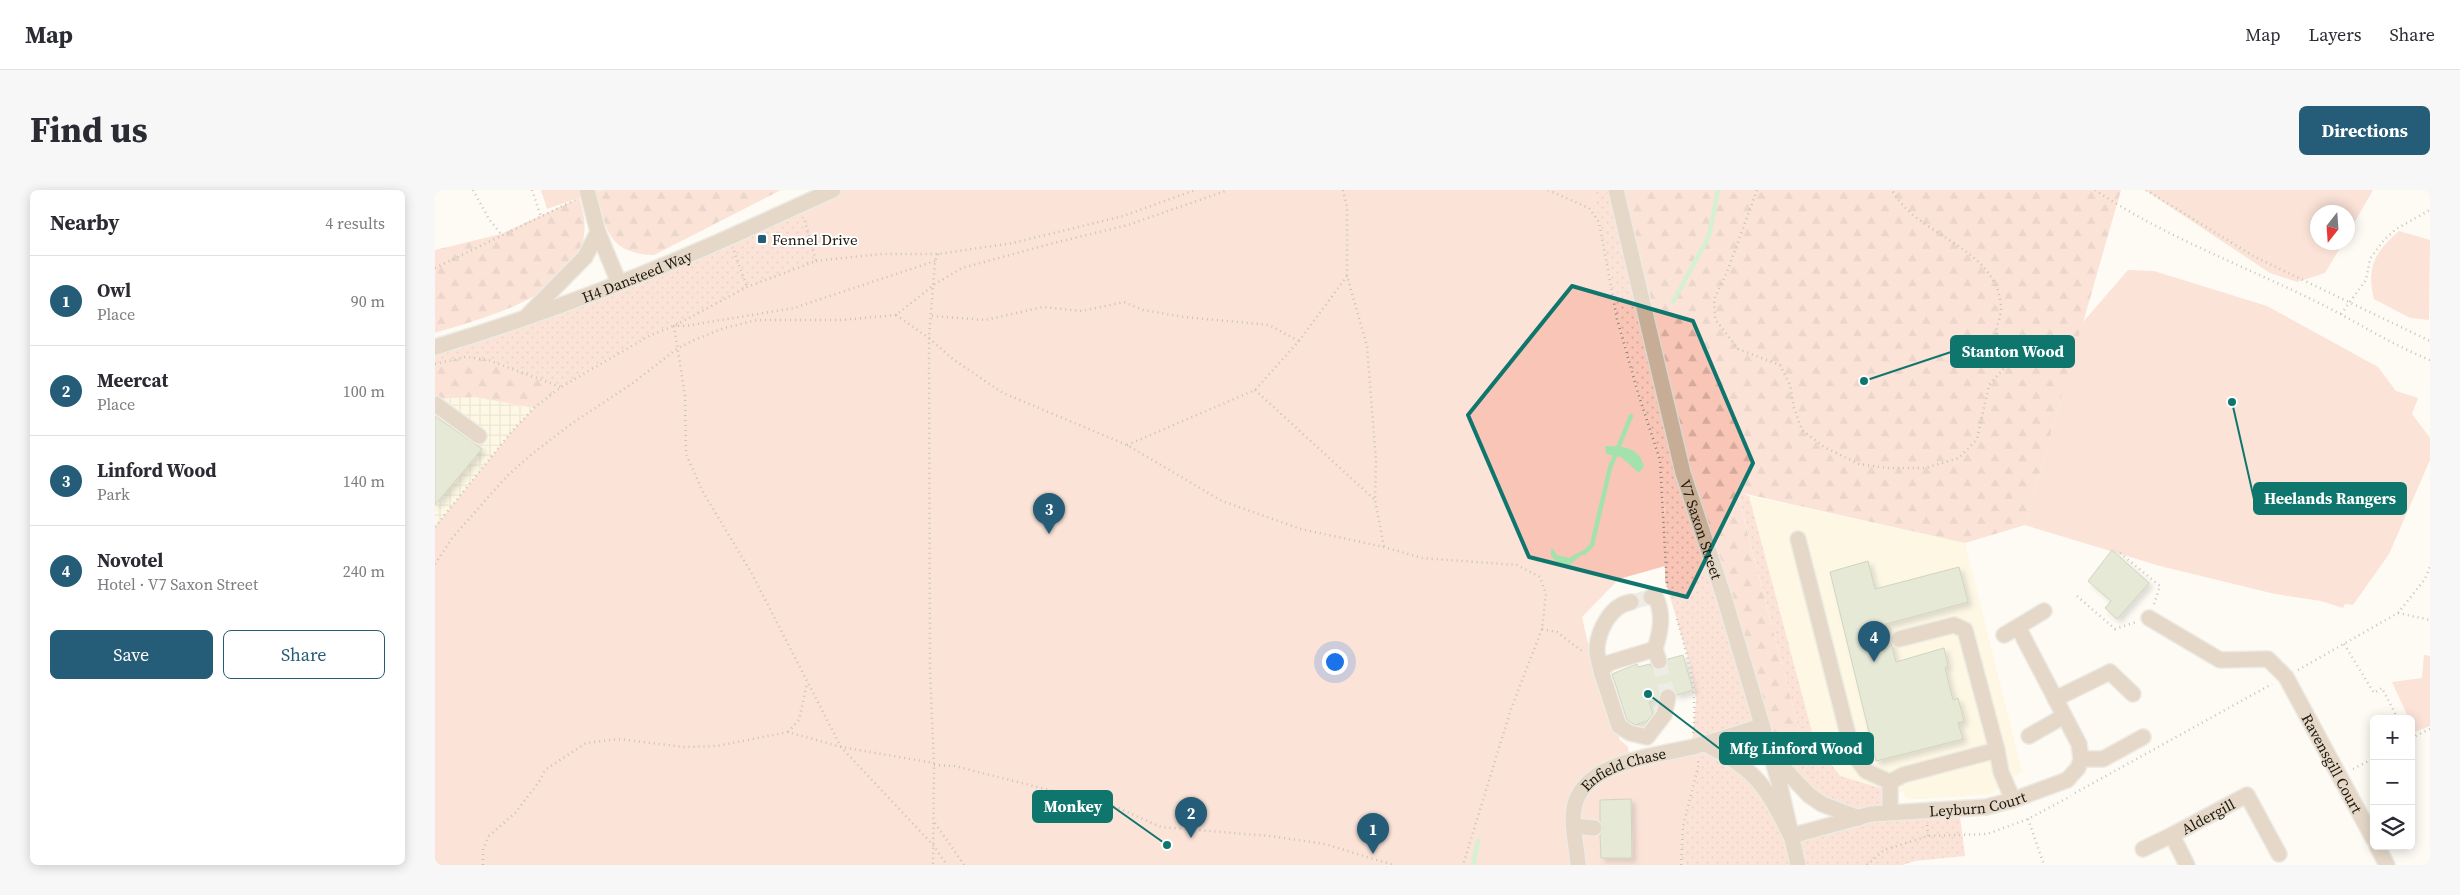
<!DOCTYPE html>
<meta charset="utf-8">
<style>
:root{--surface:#fff;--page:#f7f7f7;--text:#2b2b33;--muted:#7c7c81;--line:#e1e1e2;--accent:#255c77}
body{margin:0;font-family:"Source Serif 4",serif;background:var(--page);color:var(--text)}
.controls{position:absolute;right:15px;bottom:15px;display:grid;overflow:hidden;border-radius:8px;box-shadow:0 2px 12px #0003}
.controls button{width:45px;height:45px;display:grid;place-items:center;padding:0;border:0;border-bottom:1px solid var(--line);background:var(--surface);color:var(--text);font:25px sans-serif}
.compass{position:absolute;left:1875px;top:15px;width:45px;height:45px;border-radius:50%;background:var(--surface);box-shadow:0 2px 12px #0003;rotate:197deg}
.you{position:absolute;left:899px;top:471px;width:18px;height:18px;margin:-12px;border:4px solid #fff;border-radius:50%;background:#1a73e8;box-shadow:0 0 0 8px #1a73e833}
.badge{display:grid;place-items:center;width:32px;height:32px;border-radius:50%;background:var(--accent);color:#fff;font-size:16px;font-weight:700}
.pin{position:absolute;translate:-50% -41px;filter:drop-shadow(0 1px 2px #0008)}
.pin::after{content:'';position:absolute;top:26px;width:18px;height:15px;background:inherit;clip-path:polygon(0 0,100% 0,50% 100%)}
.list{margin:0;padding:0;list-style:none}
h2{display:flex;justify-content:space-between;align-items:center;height:65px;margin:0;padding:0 20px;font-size:21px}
h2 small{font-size:16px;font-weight:400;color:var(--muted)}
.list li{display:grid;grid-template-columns:32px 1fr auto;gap:15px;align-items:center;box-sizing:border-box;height:90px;padding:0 20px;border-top:1px solid var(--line)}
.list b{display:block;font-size:19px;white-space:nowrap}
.list p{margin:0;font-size:16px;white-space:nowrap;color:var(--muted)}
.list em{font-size:16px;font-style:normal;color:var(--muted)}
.actions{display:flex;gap:10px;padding:15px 20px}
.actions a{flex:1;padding:11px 0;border:1px solid var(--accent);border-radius:8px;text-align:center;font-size:18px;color:var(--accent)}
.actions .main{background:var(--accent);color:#fff}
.icon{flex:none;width:28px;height:28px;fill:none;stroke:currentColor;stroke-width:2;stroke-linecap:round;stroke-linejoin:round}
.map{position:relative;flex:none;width:1995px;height:675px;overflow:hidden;border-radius:8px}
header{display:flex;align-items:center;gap:30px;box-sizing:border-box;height:70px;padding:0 25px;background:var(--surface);border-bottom:1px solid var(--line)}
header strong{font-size:24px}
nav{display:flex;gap:28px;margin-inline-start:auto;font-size:18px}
.intro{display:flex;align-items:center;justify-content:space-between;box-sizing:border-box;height:120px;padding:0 30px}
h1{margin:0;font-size:35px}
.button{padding:12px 22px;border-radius:8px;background:var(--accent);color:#fff;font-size:18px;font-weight:700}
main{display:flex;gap:30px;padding:0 30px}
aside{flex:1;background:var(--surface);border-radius:8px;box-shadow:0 2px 12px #0003}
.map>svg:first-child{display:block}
.built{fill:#fcf2d0}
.industrial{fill:url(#industrial-grid)}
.grass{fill:url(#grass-dots)}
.forest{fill:url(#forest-firs)}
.green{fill:#f9c5b6}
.water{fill:#a4e2ad}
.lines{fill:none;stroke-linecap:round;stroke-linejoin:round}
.stream{stroke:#a4e2ad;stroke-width:4.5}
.building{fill:#cad3b1;stroke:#9ba484;filter:url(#shadow)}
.minor-tunnel{stroke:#dbd9d1;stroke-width:15;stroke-dasharray:15 8;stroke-linecap:butt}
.minor-casing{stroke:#d9d7cf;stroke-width:18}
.path{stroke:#838076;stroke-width:2.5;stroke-dasharray:1 4;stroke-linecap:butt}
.minor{stroke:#c7ad96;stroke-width:15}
.minor-bridge-casing{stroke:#d9d7cf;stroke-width:18;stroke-linecap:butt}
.minor-bridge{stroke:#c7ad96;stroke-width:15}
.marked{fill:none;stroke:#0f766e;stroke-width:4;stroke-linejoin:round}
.poi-dot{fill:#255c77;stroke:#fff;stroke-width:2}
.labels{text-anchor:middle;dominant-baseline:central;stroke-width:4;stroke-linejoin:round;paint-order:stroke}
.poi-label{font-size:15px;fill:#1d190d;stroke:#fff;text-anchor:start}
.street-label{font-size:15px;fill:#1d190d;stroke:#fff}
.leader{fill:none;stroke:#0f766e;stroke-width:2}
.callout-dot{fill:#0f766e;stroke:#fff;stroke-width:2}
.callout{fill:#0f766e;stroke:#0f766e;stroke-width:2}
.callout-label{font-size:16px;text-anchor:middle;font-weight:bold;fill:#fff}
</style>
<header>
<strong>Map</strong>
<nav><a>Map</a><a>Layers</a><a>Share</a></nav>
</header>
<div class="intro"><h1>Find us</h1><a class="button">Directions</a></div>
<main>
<aside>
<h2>Nearby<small>4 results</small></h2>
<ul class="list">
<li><span class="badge">1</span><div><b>Owl</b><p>Place</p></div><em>90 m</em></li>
<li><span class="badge">2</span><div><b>Meercat</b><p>Place</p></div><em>100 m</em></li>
<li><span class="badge">3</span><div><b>Linford Wood</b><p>Park</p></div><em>140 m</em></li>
<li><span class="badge">4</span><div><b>Novotel</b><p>Hotel · V7 Saxon Street</p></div><em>240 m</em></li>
</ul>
<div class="actions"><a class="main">Save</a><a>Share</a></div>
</aside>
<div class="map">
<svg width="1995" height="675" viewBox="0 0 1995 675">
<defs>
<pattern id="industrial-grid" width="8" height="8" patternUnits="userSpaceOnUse" patternTransform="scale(1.25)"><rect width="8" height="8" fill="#fcf2d0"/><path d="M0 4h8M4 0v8" fill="none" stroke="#d8cfb1"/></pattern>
<pattern id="grass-dots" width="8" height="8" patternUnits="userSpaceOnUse" patternTransform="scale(1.25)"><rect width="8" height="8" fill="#f9c5b6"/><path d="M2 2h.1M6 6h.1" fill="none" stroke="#d5a99b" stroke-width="1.8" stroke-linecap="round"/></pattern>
<pattern id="forest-firs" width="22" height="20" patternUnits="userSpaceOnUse" patternTransform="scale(1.25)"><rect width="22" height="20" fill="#f9c5b6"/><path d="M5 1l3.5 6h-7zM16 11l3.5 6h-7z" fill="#d5a99b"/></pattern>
<filter id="shadow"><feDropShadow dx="4" dy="4" stdDeviation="2.5" flood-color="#0004"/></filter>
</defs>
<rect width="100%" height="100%" fill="#fdfbf4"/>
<polygon class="built" points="1314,306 1530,353 1587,581 1557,604 1487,609 1473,609 1467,602 1439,598 1405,586 1380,553"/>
<polygon class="industrial" points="40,207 99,218 78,240 0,337 0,209"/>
<g class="grass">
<polygon points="398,0 633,0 239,136 216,145 126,197 53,170 31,167 0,174 0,156 86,132"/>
<polygon points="1158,0 1181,0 1327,536 1270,553 1319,584 1356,646 1423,628 1387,614 1352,583 1369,559 1302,301 1314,306 1380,553 1405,586 1455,601 1456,622 1524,619 1530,666 1480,671 1467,675 1246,675 1248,636 1264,573 1257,557 1261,509 1255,474 1230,390 1230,326 1225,270 1203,203 1182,129"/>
</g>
<g class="forest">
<path d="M167,0H346L219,65C173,63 172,41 161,2Z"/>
<polygon points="1182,0 1686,0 1590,335 1530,353 1302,302 1369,559 1352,583 1335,564 1248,283"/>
<path d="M144,8C176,96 62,124 0,143V60L66,44Z"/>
<polygon points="31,167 53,170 126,197 99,218 40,207 0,209 0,174"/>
</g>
<g class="green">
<polygon points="106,0 166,0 112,19"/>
<polygon points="398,0 1158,0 1182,129 1203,203 1225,270 1230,326 1230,376 1184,389 1147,427 1156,467 1184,536 1184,549 1193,557 1195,571 1257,557 1264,573 1248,636 1246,675 0,675 0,337 78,240 99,218 126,197 216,145 239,136 312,97 381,71 368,14"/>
<polygon points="1710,0 1938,0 1913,44 1912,22 1882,22 1882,52 1908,53 1890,83 1862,92 1835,83"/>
<path d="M1964,41L1995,50L1994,130L1975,128L1939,109C1931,77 1940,62 1964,41Z"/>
<polygon points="1693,80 1719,81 1832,116 1943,177 1961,201 1983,208 1977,224 1995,248 1995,270 1954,364 1918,415 1910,414 1908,418 1886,411 1840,404 1725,376 1590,335 1648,132"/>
<polygon points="1989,465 1995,466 1995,536 1980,542 1976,529 1974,529 1957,492 1987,488"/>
</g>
<g class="water">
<path d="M1170,256C1188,256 1204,257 1209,276L1204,283L1186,267L1171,264Z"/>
<polygon points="1118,359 1122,365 1134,368 1148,360 1149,363 1134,375 1122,372 1116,366 1116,359"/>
</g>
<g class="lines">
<g class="stream">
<polyline points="1238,112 1274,46 1283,0"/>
<polyline points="1149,363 1157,355 1175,278 1196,226"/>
<polyline points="1038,675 1043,651"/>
</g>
</g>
<g class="building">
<polygon points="0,226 47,259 0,315"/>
<polygon points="1677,360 1714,393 1682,429 1670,418 1676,411 1653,391"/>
<polygon points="1433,371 1440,399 1524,377 1533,412 1451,434 1461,472 1509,458 1513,476 1510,478 1518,510 1523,508 1529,531 1523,533 1528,549 1441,571 1395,382"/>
<polygon points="1248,465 1258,500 1242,505 1235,498 1230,498 1226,501 1223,510 1214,512 1218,524 1212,531 1200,535 1192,530 1177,484 1202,474 1203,477 1215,474 1218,478 1226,480 1231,477 1233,469"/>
<polygon points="1196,609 1197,668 1166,668 1165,645 1168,638 1165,631 1165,610"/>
</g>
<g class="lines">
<g class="minor-tunnel">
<polyline points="1196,412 1216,407"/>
<polyline points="1224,471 1233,507"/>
</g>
<g class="minor-casing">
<g id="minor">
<polyline points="152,0 163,42 184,93"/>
<path id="s1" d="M1181,0L1248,283L1289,407L1344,592L1363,675"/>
<polyline points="376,10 398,0"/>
<polyline points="92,126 150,67 163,42"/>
<path id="s2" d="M0,157C117,122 232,77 343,25"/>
<polyline points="0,214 44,246"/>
<polyline points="1363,349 1418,564 1431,581 1455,592"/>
<path d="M1216,407L1220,406C1229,423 1226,440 1220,459"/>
<path id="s3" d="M1714,428L1785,470L1833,469L1851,487L1939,650"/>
<polyline points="1569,445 1609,421"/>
<polyline points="1224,471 1220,459 1174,473 1166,481 1184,536 1195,543 1212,547 1229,525 1233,507"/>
<path d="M1166,481C1165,474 1161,464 1162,457C1164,439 1176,415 1196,412"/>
<polyline points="1620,509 1675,482 1698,504"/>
<polyline points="1594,546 1629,526"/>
<path id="s4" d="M1269,553C1322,580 1330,595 1356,646L1436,624L1551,617L1578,610L1632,590L1643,578L1646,569L1644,554L1583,437"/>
<polyline points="1562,560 1566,582 1578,610"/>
<polyline points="1338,567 1374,605 1387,614 1424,628"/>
<polyline points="1646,569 1668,569 1708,547"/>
<polyline points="1455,592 1468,585 1562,560 1530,440 1519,435 1464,449"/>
<polyline points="1455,592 1455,622"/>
<polyline points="1139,636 1159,638"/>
<polyline points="1942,656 1952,675"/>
<polyline points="1708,659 1737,645"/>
<path id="s5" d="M1143,675C1142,655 1134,630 1141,611C1155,571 1223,565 1258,557C1281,551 1304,543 1327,536"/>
<path id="s6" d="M1752,675L1737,645L1812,605L1844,664"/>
</g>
</g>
<g class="path">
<polyline points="38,0 54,29 66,44"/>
<polyline points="97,0 106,27"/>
<polyline points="908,0 912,17 912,86 932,156 941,271 940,310 949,357"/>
<polyline points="1113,0 1154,18 1164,32 1182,129 1203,203 1225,270 1232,397"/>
<path d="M1322,0L1292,82L1279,109L1280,129L1303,159L1345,175L1355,195L1359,218L1367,240L1389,257L1424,274L1452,278H1490L1524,268L1542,249L1554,195L1573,174L1572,162L1561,142C1562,134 1567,124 1566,116C1561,56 1482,47 1457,0"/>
<path d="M1660,0C1728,46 1807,75 1880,111C1919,130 1955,154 1995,170"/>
<polyline points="1711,0 1820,67 1995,151"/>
<polyline points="299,61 312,97"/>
<polyline points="503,64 500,71 494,148 519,170 568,203 692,255 787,311 866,339 949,357 987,368 1082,375 1105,387 1111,404 1107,439 1076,519 1028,675"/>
<polyline points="381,71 445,64 503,64 578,53 688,26 760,0"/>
<polyline points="500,71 359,118 250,136 239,136 250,206 251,264 268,302 317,384 406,557 498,655 512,675"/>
<polyline points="0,78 140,10"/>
<polyline points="1906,124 1931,90 1935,69 1949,50 1961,39 1995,20"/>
<polyline points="461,125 494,148 495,482 499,575 498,675"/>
<polyline points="497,126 550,130 608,117 647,121 689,112 708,120 749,127 834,135 864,151"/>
<polyline points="0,174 31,167 53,170 126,197"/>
<polyline points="820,200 940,310"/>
<polyline points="692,255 820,200 864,151 912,86"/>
<polyline points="0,337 78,240 99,218 126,197 216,145 239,136 312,97 381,71 369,28"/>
<polyline points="1685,363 1725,396 1719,414"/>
<polyline points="0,374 18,347 72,286 97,264 136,234 198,193 243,158 259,150 289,138 322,130 406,130 461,125 500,94 527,78 615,54 693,35 793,0"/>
<polyline points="1642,406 1680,439 1701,432"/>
<polyline points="1963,423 1995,430"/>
<path d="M1242,429C1253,467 1263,502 1258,543"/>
<polyline points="1107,439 1122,442 1147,461"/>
<polyline points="1909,454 1939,503 1947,498 1963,529"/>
<polyline points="1863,480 1963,423 1990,389 1995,377"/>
<polyline points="353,542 364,530 372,493"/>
<polyline points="1976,548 1995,539"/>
<polyline points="499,575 520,576 681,617 726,637 835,646 890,654 958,675"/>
<polyline points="1918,579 1939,568"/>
<polyline points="1640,603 1837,494"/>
<polyline points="1593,629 1609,675"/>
<polyline points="500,633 529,675"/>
<polyline points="1492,635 1493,646"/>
<polyline points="48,675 48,659 54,646 80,623 104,592 110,580 151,553 183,549 249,557 282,556 353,542 406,557 499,573"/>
<polyline points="1246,675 1248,636 1264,573 1262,570"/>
<polyline points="1432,675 1449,660 1493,646 1552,644 1593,629 1636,606"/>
</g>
<use href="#minor" class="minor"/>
<g class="minor-bridge-casing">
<polyline id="minor-bridge" points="343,25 376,10"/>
</g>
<use href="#minor-bridge" class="minor-bridge"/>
</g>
<path d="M0 0H1995V675H0ZM1137,96L1258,131L1318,273L1252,407L1094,367L1033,225Z" fill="#fdfbf4" fill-opacity=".55" fill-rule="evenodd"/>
<path class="marked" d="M1137,96L1258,131L1318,273L1252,407L1094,367L1033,225Z"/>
<rect class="poi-dot" x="322" y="44" width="10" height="10" rx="2.5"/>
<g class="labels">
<g class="poi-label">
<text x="337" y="49">Fennel Drive</text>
</g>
<g class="street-label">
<text stroke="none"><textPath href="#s2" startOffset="214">H4 Dansteed Way</textPath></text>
<text stroke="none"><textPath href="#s1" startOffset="350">V7 Saxon Street</textPath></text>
<text stroke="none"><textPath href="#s3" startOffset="254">Ravensgill Court</textPath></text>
<text stroke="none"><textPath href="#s5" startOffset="125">Enfield Chase</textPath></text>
<text stroke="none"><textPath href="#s4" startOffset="321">Leyburn Court</textPath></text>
<text stroke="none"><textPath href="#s6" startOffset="74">Aldergill</textPath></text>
</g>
</g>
<path class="leader" d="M1429 191L1516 162M1797 212L1819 309M1213 504L1285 559M732 655L677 616"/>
<g class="callout-dot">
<circle cx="1429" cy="191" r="5"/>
<circle cx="1797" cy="212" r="5"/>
<circle cx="1213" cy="504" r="5"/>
<circle cx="732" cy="655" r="5"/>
</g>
<g class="callout">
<rect x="1516" y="146" width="123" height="31" rx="5"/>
<rect x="1819" y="293" width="152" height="31" rx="5"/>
<rect x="1285" y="543" width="153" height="31" rx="5"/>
<rect x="598" y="601" width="79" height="31" rx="5"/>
</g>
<g class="callout-label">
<text x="1578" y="167">Stanton Wood</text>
<text x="1895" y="314">Heelands Rangers</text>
<text x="1361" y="564">Mfg Linford Wood</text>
<text x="638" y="622">Monkey</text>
</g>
</svg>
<div class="controls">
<button>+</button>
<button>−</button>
<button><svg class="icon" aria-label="layers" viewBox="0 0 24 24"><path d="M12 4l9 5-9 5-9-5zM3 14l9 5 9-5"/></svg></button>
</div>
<svg class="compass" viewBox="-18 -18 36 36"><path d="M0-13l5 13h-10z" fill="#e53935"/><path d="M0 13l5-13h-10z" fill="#7c7c81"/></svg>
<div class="you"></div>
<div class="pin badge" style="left:938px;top:664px">1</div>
<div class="pin badge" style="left:756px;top:648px">2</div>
<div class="pin badge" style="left:614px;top:344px">3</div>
<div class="pin badge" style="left:1439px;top:472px">4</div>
</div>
</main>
